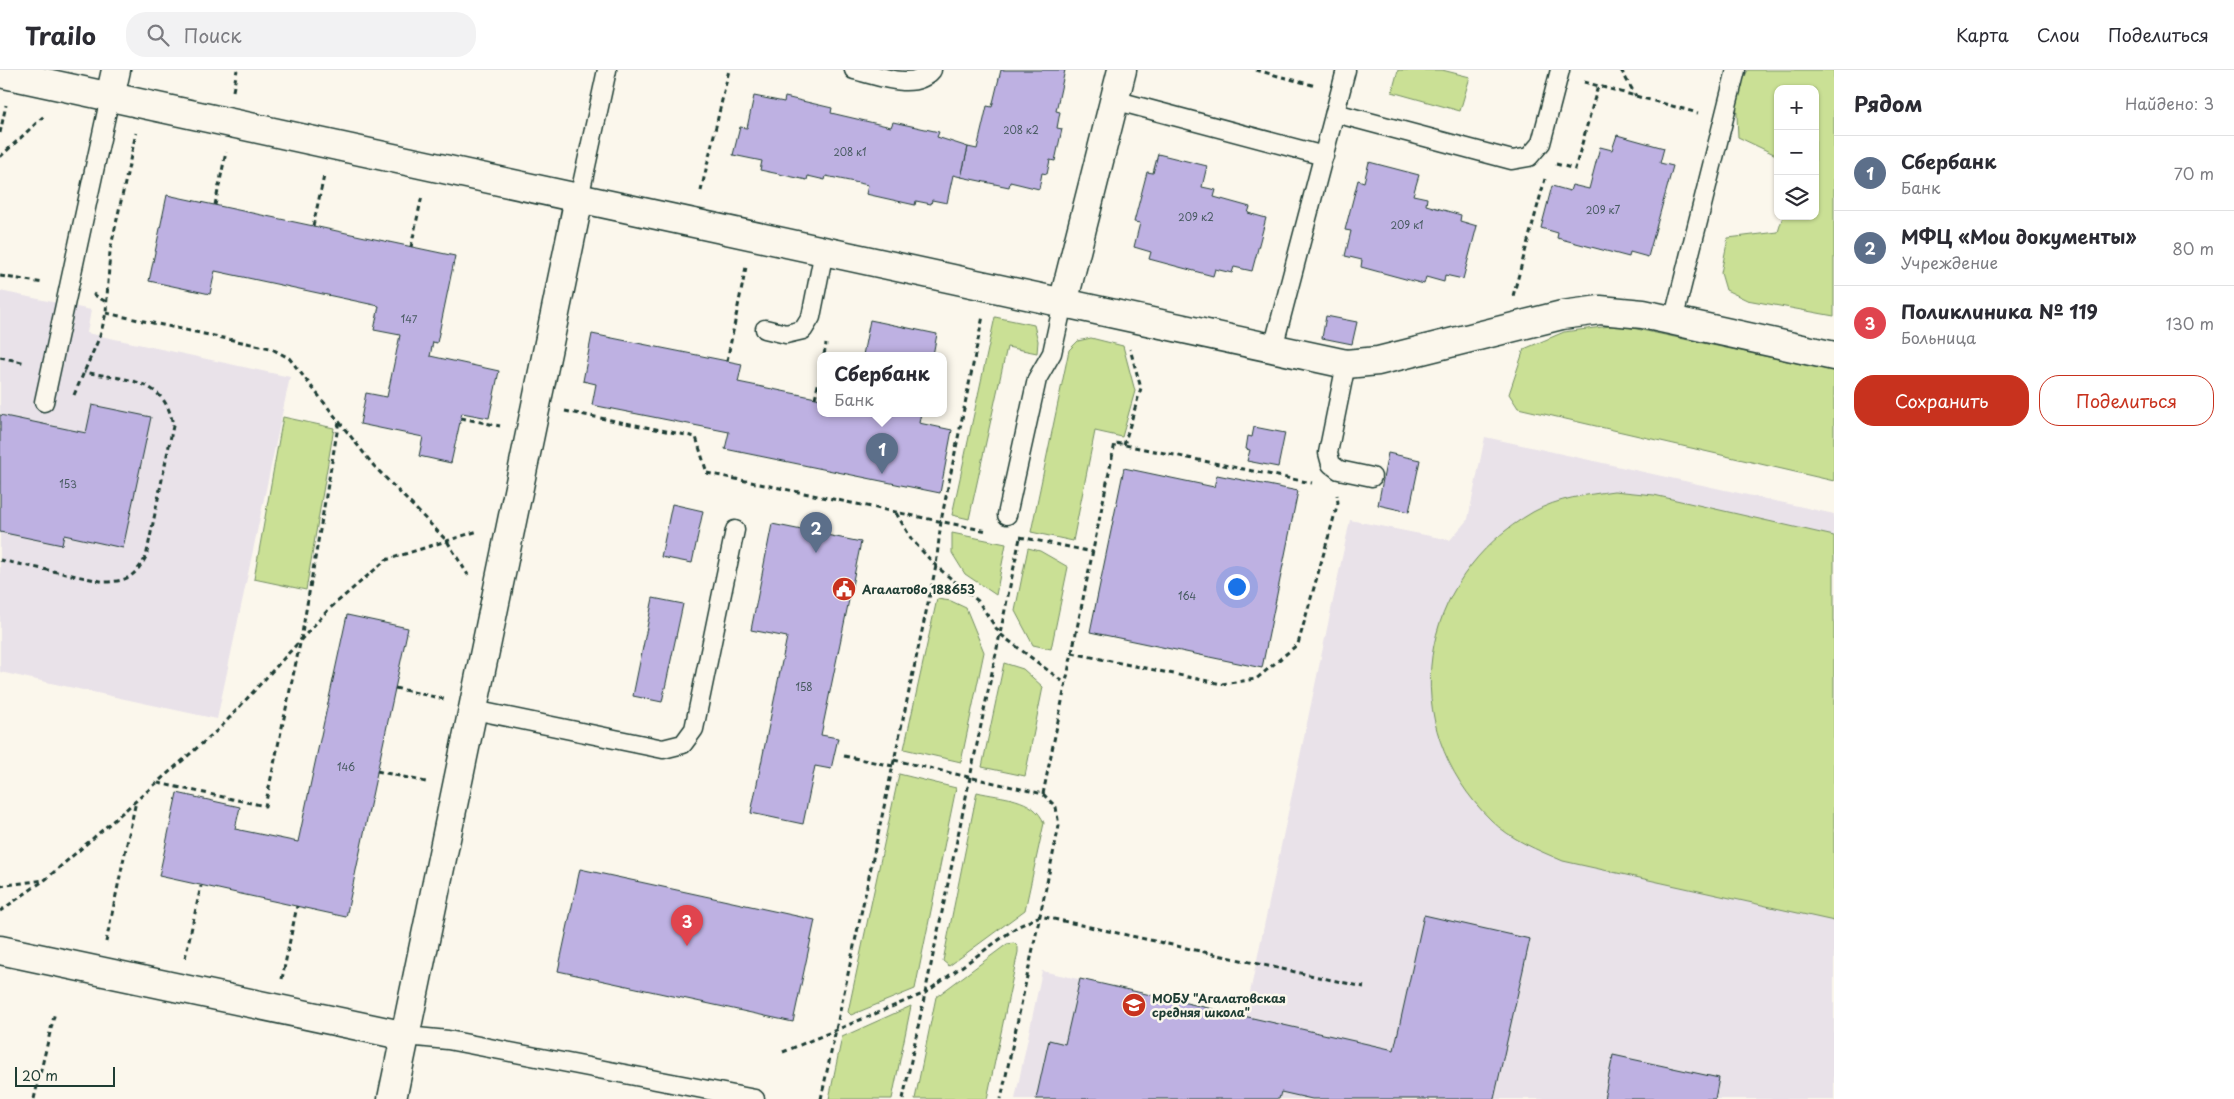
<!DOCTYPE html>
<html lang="ru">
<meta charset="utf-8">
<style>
:root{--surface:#fff;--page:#f2f2f3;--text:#2b2b33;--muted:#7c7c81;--line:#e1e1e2;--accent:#c8321e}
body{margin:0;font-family:"Playpen Sans",sans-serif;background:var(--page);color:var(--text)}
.controls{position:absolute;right:15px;top:15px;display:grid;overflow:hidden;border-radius:10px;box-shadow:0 1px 4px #0004}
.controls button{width:45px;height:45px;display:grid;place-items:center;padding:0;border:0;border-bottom:1px solid var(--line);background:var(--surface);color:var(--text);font:25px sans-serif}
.scale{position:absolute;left:15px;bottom:12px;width:100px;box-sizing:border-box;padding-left:5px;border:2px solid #1f3d34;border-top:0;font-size:14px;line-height:18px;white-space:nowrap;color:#1f3d34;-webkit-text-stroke:4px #fbf7ec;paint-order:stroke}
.you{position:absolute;left:1236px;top:516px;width:18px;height:18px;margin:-12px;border:4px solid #fff;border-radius:50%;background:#1a73e8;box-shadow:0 0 0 8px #1a73e833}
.badge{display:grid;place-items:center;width:32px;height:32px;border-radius:50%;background:var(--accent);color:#fff;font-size:16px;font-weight:700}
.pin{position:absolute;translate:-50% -41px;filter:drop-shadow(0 1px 2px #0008)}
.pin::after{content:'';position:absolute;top:26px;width:18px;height:15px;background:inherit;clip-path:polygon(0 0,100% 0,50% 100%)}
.popup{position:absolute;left:817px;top:282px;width:130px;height:65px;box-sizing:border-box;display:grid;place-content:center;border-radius:10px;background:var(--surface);filter:drop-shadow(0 1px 4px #0005);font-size:16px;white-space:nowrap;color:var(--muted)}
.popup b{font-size:19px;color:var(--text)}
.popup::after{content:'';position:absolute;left:50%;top:100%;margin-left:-10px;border:10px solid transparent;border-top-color:var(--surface)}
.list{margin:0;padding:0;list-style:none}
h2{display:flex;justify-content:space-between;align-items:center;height:65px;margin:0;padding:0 20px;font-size:21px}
h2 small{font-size:16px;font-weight:400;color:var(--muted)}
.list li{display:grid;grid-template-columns:32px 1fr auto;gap:15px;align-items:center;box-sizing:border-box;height:75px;padding:0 20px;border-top:1px solid var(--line)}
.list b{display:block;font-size:19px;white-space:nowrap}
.list p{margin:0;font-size:16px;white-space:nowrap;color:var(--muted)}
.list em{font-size:16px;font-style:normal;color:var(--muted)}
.actions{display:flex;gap:10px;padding:15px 20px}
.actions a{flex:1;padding:11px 0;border:1px solid var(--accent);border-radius:20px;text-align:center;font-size:18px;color:var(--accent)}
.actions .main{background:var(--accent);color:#fff}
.icon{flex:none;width:28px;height:28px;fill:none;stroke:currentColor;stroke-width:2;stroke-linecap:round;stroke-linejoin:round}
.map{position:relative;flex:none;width:1834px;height:1029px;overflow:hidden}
header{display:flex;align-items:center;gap:30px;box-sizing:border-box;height:70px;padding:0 25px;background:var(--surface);border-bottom:1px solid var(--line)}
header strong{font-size:24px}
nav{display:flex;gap:28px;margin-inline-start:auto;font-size:18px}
.search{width:350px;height:45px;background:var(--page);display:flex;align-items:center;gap:12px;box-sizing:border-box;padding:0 18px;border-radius:20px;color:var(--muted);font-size:19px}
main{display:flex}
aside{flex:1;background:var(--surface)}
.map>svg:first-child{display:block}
.built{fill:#e9e2e9}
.green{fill:#cae095;stroke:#748e64}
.building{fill:#beb1e2;stroke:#1f3d34}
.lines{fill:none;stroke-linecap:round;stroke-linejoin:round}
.lane-casing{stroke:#1f3d34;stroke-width:21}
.street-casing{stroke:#1f3d34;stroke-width:31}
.path{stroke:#1f3d34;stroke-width:3;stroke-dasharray:5 4;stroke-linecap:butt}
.lane{stroke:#fbf7ec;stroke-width:18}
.street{stroke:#fbf7ec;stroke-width:28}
.labels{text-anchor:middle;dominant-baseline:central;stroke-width:5;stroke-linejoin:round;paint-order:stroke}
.number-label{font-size:10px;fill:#475a60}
.poi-label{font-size:12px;font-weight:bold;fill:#1f3d34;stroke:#fbf7ec;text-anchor:start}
</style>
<header>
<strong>Trailo</strong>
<div class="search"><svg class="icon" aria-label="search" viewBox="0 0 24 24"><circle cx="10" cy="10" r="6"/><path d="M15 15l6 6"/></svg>Поиск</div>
<nav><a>Карта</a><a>Слои</a><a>Поделиться</a></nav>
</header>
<main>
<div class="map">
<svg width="1834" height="1029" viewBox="0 0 1834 1029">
<rect width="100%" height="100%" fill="#fbf7ec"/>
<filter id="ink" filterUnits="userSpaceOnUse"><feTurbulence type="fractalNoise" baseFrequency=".02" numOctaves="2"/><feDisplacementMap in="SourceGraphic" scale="10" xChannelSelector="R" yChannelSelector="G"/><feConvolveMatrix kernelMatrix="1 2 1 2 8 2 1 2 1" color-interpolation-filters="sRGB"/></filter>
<g filter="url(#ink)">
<g class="built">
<polygon points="0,221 91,240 87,263 290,307 217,649 0,602"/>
<polygon points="1485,367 1834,444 1834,1029 1015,1029 1042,901 1245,946 1350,450 1450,470 1468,449"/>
</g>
<g class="green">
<polygon points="1398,0 1442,0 1470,7 1460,41 1392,22"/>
<polygon points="1748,0 1834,0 1834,246 1747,230 1726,220 1721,203 1728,168 1778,162 1783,146 1815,146 1815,19 1778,19 1778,86 1738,67 1736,24"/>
<polygon points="995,247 1034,255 1038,271 1037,283 1007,277 969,449 952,445"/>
<polygon points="1618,255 1834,301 1834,411 1518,338 1509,324 1524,279 1564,262"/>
<polygon points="1091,268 1123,276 1135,321 1122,367 1095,361 1073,471 1031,462 1069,280 1078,271"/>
<polygon points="283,347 334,358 306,520 254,509"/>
<path d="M1614,421L1654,425L1834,466V851L1563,791C1538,780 1511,770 1491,750C1394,655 1417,509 1533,442C1558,428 1586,425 1614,421Z"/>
<polygon points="952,463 1006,474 996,525 965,504 952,483"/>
<polygon points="1028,478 1040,481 1068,497 1051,579 1033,575 1015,541"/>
<polygon points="937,529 951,531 966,538 984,582 961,692 904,679"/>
<polygon points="1004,593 1023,599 1043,617 1025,706 982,697"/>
<polygon points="899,704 956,718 915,919 851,945 848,942"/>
<path d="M977,722C1001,728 1034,727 1044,753L1025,840L949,896L943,891Z"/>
<polygon points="1014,873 1018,877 1018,882 987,1029 915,1029 936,927 1007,874"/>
<polygon points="911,936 892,1029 829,1029 842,967"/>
</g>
<g class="building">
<polygon points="1001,0 1065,0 1056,41 1060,42 1057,58 1062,59 1055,91 1050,90 1047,104 1042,103 1039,119 1010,112 1009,117 961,107 968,77 977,79 987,36 992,37"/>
<polygon points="754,26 784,32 785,27 832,38 831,43 891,57 893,52 939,62 937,67 968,77 961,107 953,105 947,133 932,130 931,134 916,131 915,135 866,124 868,115 826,106 825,110 808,106 807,110 760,100 762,91 733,85 740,57 747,58"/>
<polygon points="1617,65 1664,78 1660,93 1673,96 1648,187 1630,182 1629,187 1557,168 1558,163 1541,158 1552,116 1570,121 1572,115 1589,119 1600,77 1612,80"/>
<polygon points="1158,84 1207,96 1202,117 1216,120 1214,127 1250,137 1248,143 1266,148 1252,201 1234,197 1232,203 1215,199 1213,206 1149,189 1151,182 1134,177 1140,153 1134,152 1147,102 1153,103"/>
<polygon points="1369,92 1419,105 1413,125 1427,128 1426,135 1461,145 1460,151 1477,156 1463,209 1445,205 1444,212 1426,207 1424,214 1361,197 1362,190 1345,186 1351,161 1345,160 1358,110 1364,112"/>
<polygon points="167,125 455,186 437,273 433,272 430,286 499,301 489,348 462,343 451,393 419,386 423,367 360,354 366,323 387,327 400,265 374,260 379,236 215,201 210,224 149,211"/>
<polygon points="1326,246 1357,252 1352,274 1322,268"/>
<polygon points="870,250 937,264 933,285 863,285"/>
<polygon points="592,264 742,294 738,312 821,329 821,343 921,343 919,353 952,360 940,423 725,379 729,362 592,335 596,314 583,311"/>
<polygon points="92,335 151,347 123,478 64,465 62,475 0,462 0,345 86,363"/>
<polygon points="1254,357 1285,363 1278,397 1247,391 1250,380 1246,379 1248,366 1252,367"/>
<polygon points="1388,383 1420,390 1409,442 1378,435"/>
<polygon points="1124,398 1214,417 1217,405 1298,421 1262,598 1090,562"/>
<polygon points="672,434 703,441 692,493 661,487"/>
<polygon points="772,454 861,472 821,665 838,668 831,699 815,696 803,754 751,743 787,567 751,560"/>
<polygon points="653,528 683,534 662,632 633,626"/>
<polygon points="347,545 408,558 346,847 159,806 177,723 240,737 235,759 298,772"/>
<polygon points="580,799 815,850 793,952 558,901"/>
<polygon points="1424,845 1530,869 1494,1029 1312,1029 1281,1022 1279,1029 1036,1029 1049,970 1065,974 1080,909 1394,980"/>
<polygon points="1613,985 1719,1008 1715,1029 1604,1029"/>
</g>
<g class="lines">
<g class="lane-casing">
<g id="lane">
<path d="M854,0C877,5 914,22 932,0"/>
<polyline points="1114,30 1324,86"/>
<polyline points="1335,43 1512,90 1529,87 1541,73 1560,0"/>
<polyline points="579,128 607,0"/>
<polyline points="1673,251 1736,0"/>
<polyline points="765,259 786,264 803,260 811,247 824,181"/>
<polyline points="1273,278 1346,0"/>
<polyline points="1346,294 1328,383 1331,394 1339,400 1372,407"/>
<polyline points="44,332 110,27"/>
<polyline points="1007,445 1037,309 1052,283 1063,233"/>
<polyline points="474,640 663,679 683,674 694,659 735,460"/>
<polyline points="406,966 448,970 755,1029"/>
</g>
</g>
<g class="street-casing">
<g id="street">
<polyline points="0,3 1346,294 1378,291 1562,245 1600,240 1643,244 1834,286"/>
<polyline points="110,27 116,0"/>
<polyline points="1063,233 1122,0"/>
<polyline points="0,880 406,966"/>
<polyline points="392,1029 579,128"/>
</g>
</g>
<g class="path">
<polyline points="1256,0 1316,16"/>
<polyline points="1621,0 1636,26"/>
<polyline points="1584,12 1698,43"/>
<polyline points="233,21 237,0"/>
<polyline points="0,63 6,35"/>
<polyline points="0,87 45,45"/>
<polyline points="1556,94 1575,99 1598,16"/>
<polyline points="701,121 729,0"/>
<polyline points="215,135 226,82"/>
<polyline points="313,156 324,106"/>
<polyline points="411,177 422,126"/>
<polyline points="0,206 44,213"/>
<polyline points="93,224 106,232"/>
<polyline points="1513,226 1545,109"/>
<polyline points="106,243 270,278 289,288 374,396 447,471 468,505"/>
<polyline points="824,285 826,274"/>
<polyline points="0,287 26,293"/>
<polyline points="727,291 746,197"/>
<polyline points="74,325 100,266 106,243 110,181 136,63"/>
<polyline points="815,328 821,302"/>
<polyline points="565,341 696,367 707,403 987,461"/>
<polyline points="461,348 500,356"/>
<polyline points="1124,375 1141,318 1130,279"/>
<polyline points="896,443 912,470 936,496 978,531 1000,564 1066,614"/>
<polyline points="1020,467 1093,482"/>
<path d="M0,490L105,512C128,511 134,507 146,487L173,356C166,307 124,310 84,302"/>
<polyline points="1072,583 1222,614 1256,609 1298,574 1338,433 1337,425"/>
<polyline points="395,618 444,629"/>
<polyline points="844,686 893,696"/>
<polyline points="894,690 1043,724 1056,737 1059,756 1001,1029"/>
<polyline points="377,701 426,712"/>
<polyline points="158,713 265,736 301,569 339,351"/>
<polyline points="1043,724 1115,373 1312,413"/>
<polyline points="0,816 44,810"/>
<polyline points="0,841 46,809 221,657 329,539 386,490 478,461"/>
<polyline points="106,872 136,731"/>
<polyline points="185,888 201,816"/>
<polyline points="282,909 297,836"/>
<polyline points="783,982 925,923 1017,857 1040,846 1364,917"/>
<polyline points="34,1029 55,942"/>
<polyline points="821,1029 936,496 941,451 983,246"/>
<polyline points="903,1029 1020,468"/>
</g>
<use href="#lane" class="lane"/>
<use href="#street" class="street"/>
</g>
</g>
<defs>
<g id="civic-disc" transform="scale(1.25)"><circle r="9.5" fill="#c8321e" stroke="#fbf7ec"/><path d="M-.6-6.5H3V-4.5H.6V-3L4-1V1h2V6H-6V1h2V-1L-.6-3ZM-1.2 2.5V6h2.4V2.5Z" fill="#fff"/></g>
<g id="school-disc" transform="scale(1.25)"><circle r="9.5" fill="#c8321e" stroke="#fbf7ec"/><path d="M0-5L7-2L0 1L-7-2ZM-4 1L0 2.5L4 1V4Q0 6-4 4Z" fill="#fff"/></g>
</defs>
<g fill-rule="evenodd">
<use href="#civic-disc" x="844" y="519"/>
<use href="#school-disc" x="1134" y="935"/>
</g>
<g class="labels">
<g class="number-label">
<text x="1021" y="59">208 к2</text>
<text x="850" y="81">208 к1</text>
<text x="1603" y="139">209 к7</text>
<text x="1196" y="146">209 к2</text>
<text x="1407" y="154">209 к1</text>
<text x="409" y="248">147</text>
<text x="68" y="413">153</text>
<text x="1187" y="525">164</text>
<text x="804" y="616">158</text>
<text x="346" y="696">146</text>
</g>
<g class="poi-label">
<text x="862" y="519">Агалатово 188653</text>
<text x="1152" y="928">МОБУ "Агалатовская<tspan x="1152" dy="14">средняя школа"</tspan></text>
</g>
</g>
</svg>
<div class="controls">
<button>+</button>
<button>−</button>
<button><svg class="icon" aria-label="layers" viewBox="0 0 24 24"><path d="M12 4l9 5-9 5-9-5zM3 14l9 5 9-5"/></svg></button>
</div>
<div class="scale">20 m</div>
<div class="you"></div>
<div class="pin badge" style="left:882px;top:404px;background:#5c6f8a">1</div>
<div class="popup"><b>Сбербанк</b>Банк</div>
<div class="pin badge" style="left:816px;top:483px;background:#5c6f8a">2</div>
<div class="pin badge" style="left:687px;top:876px;background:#e0444e">3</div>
</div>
<aside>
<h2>Рядом<small>Найдено: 3</small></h2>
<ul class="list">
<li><span class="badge" style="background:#5c6f8a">1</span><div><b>Сбербанк</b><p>Банк</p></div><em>70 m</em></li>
<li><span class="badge" style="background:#5c6f8a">2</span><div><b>МФЦ «Мои документы»</b><p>Учреждение</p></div><em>80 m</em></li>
<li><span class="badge" style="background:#e0444e">3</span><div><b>Поликлиника № 119</b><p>Больница</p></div><em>130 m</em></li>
</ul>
<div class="actions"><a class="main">Сохранить</a><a>Поделиться</a></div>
</aside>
</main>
